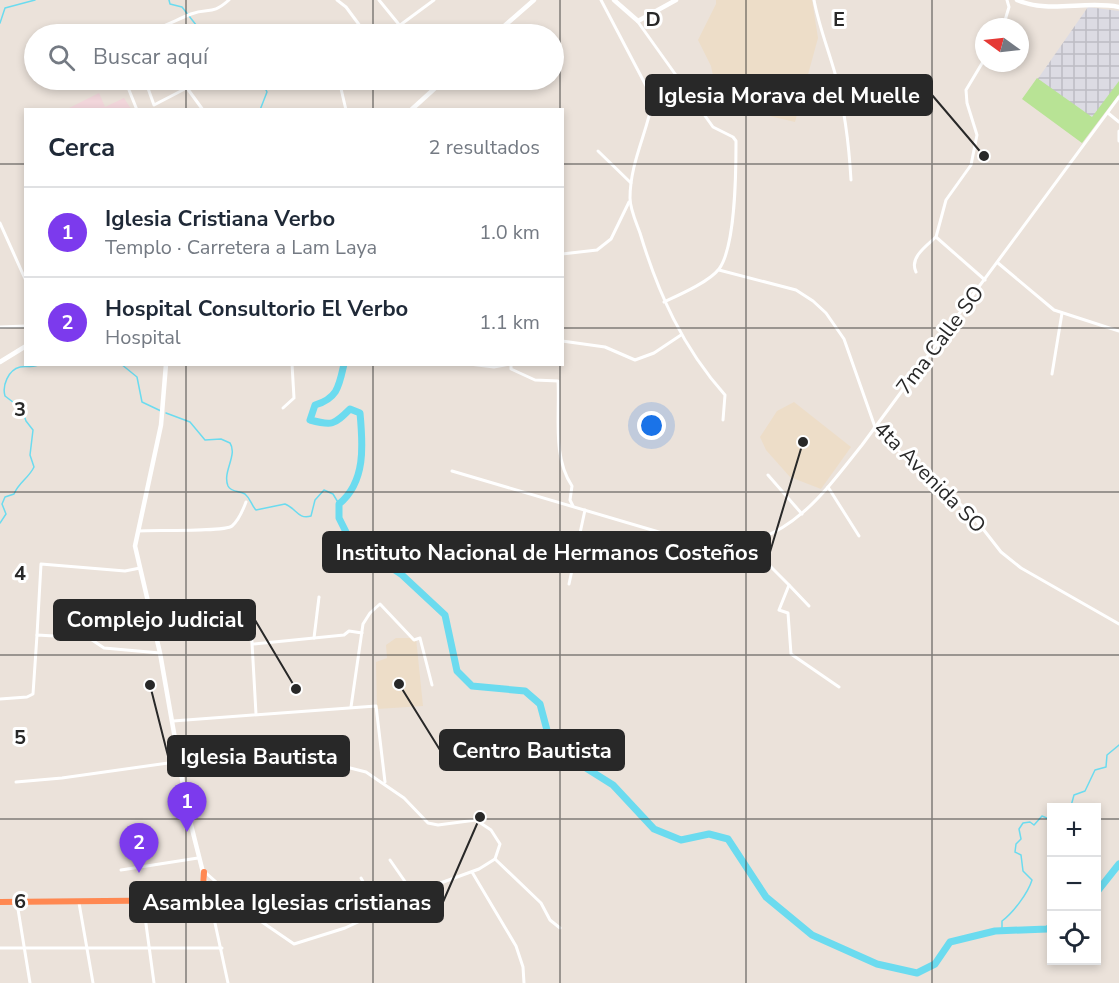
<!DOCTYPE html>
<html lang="es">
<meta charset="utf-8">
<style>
:root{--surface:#fff;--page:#f6f6f7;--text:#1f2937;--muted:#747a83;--line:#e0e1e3;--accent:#7c3aed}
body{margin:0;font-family:"Nunito Sans",sans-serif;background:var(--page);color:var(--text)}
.controls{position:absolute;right:18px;bottom:18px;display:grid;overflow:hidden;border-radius:0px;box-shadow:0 3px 9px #0003}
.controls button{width:54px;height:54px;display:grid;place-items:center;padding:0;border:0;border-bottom:2px solid var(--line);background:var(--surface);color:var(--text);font:30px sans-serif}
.compass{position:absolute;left:975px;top:18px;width:54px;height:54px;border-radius:50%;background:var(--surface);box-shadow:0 3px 9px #0003;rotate:285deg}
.you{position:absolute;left:652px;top:426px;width:21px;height:21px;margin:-15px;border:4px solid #fff;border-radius:50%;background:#1a73e8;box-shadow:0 0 0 9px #1a73e833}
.badge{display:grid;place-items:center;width:39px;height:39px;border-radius:50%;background:var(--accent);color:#fff;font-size:20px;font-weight:700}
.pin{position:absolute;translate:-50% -50px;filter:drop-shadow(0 2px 3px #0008)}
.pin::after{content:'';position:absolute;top:32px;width:21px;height:18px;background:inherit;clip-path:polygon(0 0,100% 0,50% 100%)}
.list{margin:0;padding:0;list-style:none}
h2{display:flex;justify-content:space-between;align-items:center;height:78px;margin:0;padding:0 24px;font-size:26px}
h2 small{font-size:20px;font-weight:400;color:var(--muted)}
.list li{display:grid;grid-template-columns:39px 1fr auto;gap:18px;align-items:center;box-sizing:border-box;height:90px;padding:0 24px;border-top:2px solid var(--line)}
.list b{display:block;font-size:22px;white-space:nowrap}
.list p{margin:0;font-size:20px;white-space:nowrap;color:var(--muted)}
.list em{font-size:20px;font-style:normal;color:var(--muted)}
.icon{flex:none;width:33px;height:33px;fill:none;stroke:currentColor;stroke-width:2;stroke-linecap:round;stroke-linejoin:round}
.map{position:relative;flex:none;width:1119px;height:983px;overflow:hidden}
.search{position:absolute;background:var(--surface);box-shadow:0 3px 9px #0003;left:24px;top:24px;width:540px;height:66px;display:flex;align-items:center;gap:15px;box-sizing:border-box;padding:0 21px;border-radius:33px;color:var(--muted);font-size:22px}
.panel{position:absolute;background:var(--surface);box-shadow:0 3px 9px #0003;left:24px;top:108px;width:540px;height:258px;border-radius:0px}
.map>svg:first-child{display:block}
.industrial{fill:url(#industrial-grid)}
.education{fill:#edddc8}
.medical{fill:#f2d6db}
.grass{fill:#b8e395}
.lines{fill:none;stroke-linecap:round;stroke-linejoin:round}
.stream{stroke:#6bdbef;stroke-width:1.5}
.canal{stroke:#6bdbef;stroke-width:4.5}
.river{stroke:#6bdbef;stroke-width:7}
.street{stroke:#fff;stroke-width:3}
.secondary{stroke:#fff;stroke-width:4.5}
.highway{stroke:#ff8851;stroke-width:6}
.grid{fill:none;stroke:#282828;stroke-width:1.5;stroke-opacity:0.55}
.labels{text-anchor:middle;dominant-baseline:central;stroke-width:6;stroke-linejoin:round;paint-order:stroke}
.street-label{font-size:21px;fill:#282828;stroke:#fff}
.grid-label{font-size:20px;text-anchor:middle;font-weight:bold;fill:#282828;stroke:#fff;stroke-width:6;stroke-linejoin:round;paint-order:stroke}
.leader{fill:none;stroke:#282828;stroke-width:2}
.callout-dot{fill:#282828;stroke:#fff;stroke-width:2}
.callout{fill:#282828;stroke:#282828;stroke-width:2}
.callout-label{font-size:22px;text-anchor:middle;font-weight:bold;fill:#fff}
</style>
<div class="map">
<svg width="1119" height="983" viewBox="0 0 1119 983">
<defs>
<pattern id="industrial-grid" width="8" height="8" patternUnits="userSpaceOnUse" patternTransform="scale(1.5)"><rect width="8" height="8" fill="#dcdbe3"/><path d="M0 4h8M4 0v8" fill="none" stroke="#bdbcc3"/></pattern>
</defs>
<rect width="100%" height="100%" fill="#ebe2da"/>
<polygon class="industrial" points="1088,7 1119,11 1119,83 1092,119 1037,80"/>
<g class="education">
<polygon points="716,0 812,0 818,38 795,122 761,114 761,105 741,99 737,107 718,100 711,66 698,40 716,4"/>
<polygon points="794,402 851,447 821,489 790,477 766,450 760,437 777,411"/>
<polygon points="396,638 416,638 423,706 377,709 376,662 387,658 386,645"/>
</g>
<polygon class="medical" points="99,93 105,107 124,98 131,109 67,109"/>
<polygon class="grass" points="1037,78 1092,117 1119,81 1119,94 1082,143 1022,99"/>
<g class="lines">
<g class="stream">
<polyline points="169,0 170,4 182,7 200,30 212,29 212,34"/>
<polyline points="0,23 5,8 35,0"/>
<polyline points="260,110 267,92 261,80"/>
<polyline points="99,364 105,364"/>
<polyline points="121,364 137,377 142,402 161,411"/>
<path d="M166,413L190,422L205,440L221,439L230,443C238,455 222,472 228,486C231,492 239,491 245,494C251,499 251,505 256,510L285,504C296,508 298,520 311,516L315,500L324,490L333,494L339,504"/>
<path d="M0,523L6,514L2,504L5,497L14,494C19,482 28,479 34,467L30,455L33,430L26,421L22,409L5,396C2,386 8,370 20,367C27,365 33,369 40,364"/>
<polyline points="1066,808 1071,806 1074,795 1085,791 1095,770 1106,767 1107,755 1119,745"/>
<path d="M1002,930V921C1013,913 1028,893 1032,880L1023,871L1021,855L1015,852L1016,844L1021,839L1019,829L1023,823L1030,822L1034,825L1042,816L1049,819L1052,815"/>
</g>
<polyline class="canal" points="530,757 548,734"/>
<g class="river">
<path d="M344,364C339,386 338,398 315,405L310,420C332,426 334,425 350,409L360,413C363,445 366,482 339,504V518L350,540L401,574L445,615L457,671L472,686L525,691L540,704L548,734L559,751L613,785L654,829L681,840L709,834L728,839L766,897L812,935L877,964L917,973L935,964L950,942L995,931L1047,929L1052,926"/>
<polyline points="1096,893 1119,864"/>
</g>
<g class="street">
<polyline points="337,0 346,7 366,34"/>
<polyline points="379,0 401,27"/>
<path d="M601,0L653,99C647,133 630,163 630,198C630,209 636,222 640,233C658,293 683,348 725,395L723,420"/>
<path d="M814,0C819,27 829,51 836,77C845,111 849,145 851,180"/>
<path d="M638,22L713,127L733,137L736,141C736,170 736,246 719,269C709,282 679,295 664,302"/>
<polyline points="1003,27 1009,7 1007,0"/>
<path d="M134,34C159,30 169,23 191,14C209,7 211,16 229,0"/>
<polyline points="388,34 434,0"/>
<polyline points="984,60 966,90 967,103 977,135 971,165 946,200 936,237 985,280"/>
<polyline points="125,80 137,110"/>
<polyline points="145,80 154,105 202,80"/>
<polyline points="339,80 346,110"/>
<polyline points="128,85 143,80"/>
<polyline points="187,88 203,110"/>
<polyline points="1108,113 1119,122"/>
<polyline points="1119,131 1119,141"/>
<polyline points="598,151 631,183"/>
<polyline points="0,223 26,281"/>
<polyline points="562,254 597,250 611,239 629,202"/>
<polyline points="998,263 1054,310 1119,331"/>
<polyline points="719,270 796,290 813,301 826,313 844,339 875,427 917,469 941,485 976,520 1001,552 1021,568 1119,624"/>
<path d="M916,272C909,258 926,246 936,237"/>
<polyline points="0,327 26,326"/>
<polyline points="562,341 605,347 635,360 654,353 681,335"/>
<polyline points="469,364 494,367 510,364"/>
<path d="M511,364V369L535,380L558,381C560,415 552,456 572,486L570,500L573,506"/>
<polyline points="1052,374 1062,313"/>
<polyline points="283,408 294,398 292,364"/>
<path d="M452,471L669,535C691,540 715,547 738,544C795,536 829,486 862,445L1119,97"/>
<polyline points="768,475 802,514"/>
<polyline points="828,487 859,536"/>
<path d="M138,531C153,530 225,532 232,526C239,520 243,510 246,502"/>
<polyline points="760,537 765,561 789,585 779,610 788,613 791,654 839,687"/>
<polyline points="569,584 585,510"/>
<polyline points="789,585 809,606"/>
<polyline points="156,632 240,606 250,607 256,714"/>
<polyline points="37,635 41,564 125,571 140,568"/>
<polyline points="314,638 319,597"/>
<polyline points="253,644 344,635 349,631 362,633"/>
<polyline points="0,699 27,697 33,694 37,635 89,638 104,648 160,653"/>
<polyline points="351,707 363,624 370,613 380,604 414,640 420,638 432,685"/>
<polyline points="173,721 376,706 385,782"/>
<polyline points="16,782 62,778 253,751 295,754 366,772 404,798 428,823 438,825 476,820 491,830 500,844 495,859 479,869 413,893 388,911 380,912 345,928 294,944 259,920 206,873"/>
<polyline points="495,859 541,903 550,920 560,928"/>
<polyline points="390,860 413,893"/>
<polyline points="121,870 198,858"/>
<polyline points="472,872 516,946 523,967 524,983"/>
<polyline points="361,878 380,912"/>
<polyline points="210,900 228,983"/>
<polyline points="143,902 154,983"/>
<polyline points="17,903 30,983"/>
<polyline points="79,903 93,983"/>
<polyline points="0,948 222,948"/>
</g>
<g class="secondary">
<polyline points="614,0 638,21 676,0"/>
<path d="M1017,0C1048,14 1086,0 1119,7"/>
<polyline points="495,34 534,0"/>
<polyline points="411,110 444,80"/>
<polyline points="0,362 26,346"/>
<polyline points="166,364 161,425 135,546 160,653 188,813 210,900"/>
</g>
<g class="highway">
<polyline points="191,901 203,888 204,872"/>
<polyline points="0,902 210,900"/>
<polyline points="193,902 204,907 215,919"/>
</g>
</g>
<path class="grid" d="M186,0V34M373,0V34M560,0V110M746,0V983M932,0V983M186,80V110M373,80V110M0,164H26M562,164H1119M0,328H26M562,328H1119M186,364V983M373,364V983M560,364V983M0,492H1119M0,655H1119M0,819H1052M1096,819H1119"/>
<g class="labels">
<g class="street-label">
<text transform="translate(940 340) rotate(-53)">7ma Calle SO</text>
<text transform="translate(930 477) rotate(45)">4ta Avenida SO</text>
</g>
</g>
<g class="grid-label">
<text x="653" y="26">D</text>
<text x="839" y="26">E</text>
<text x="20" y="416">3</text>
<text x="20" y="580">4</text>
<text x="20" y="744">5</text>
<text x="20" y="908">6</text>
</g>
<path class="leader" d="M984 156L932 95M803 442L770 552M296 689L255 620M399 684L440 750M150 685L168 756M480 817L443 902"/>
<g class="callout-dot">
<circle cx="984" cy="156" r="6"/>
<circle cx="803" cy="442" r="6"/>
<circle cx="296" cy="689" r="6"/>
<circle cx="399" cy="684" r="6"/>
<circle cx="150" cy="685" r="6"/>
<circle cx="480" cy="817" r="6"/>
</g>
<g class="callout">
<rect x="646" y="75" width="286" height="40" rx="6"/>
<rect x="323" y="532" width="447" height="40" rx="6"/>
<rect x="54" y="600" width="201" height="40" rx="6"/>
<rect x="440" y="730" width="184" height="40" rx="6"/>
<rect x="168" y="736" width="181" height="40" rx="6"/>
<rect x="130" y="882" width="313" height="40" rx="6"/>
</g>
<g class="callout-label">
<text x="789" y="103">Iglesia Morava del Muelle</text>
<text x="547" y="560">Instituto Nacional de Hermanos Costeños</text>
<text x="155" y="627">Complejo Judicial</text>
<text x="532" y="758">Centro Bautista</text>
<text x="259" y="764">Iglesia Bautista</text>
<text x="287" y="910">Asamblea Iglesias cristianas</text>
</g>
</svg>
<div class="controls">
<button>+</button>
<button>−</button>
<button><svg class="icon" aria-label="locate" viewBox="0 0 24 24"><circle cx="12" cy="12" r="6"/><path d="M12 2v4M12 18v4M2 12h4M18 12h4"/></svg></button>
</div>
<svg class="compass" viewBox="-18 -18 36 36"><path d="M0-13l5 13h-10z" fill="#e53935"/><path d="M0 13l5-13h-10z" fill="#747a83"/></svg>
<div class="you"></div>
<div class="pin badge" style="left:187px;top:832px">1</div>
<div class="pin badge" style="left:139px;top:873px">2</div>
<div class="search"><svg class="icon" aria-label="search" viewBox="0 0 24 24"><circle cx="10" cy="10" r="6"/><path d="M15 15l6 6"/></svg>Buscar aquí</div>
<section class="panel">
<h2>Cerca<small>2 resultados</small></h2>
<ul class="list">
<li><span class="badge">1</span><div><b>Iglesia Cristiana Verbo</b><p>Templo · Carretera a Lam Laya</p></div><em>1.0 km</em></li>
<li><span class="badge">2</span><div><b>Hospital Consultorio El Verbo</b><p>Hospital</p></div><em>1.1 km</em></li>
</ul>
</section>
</div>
